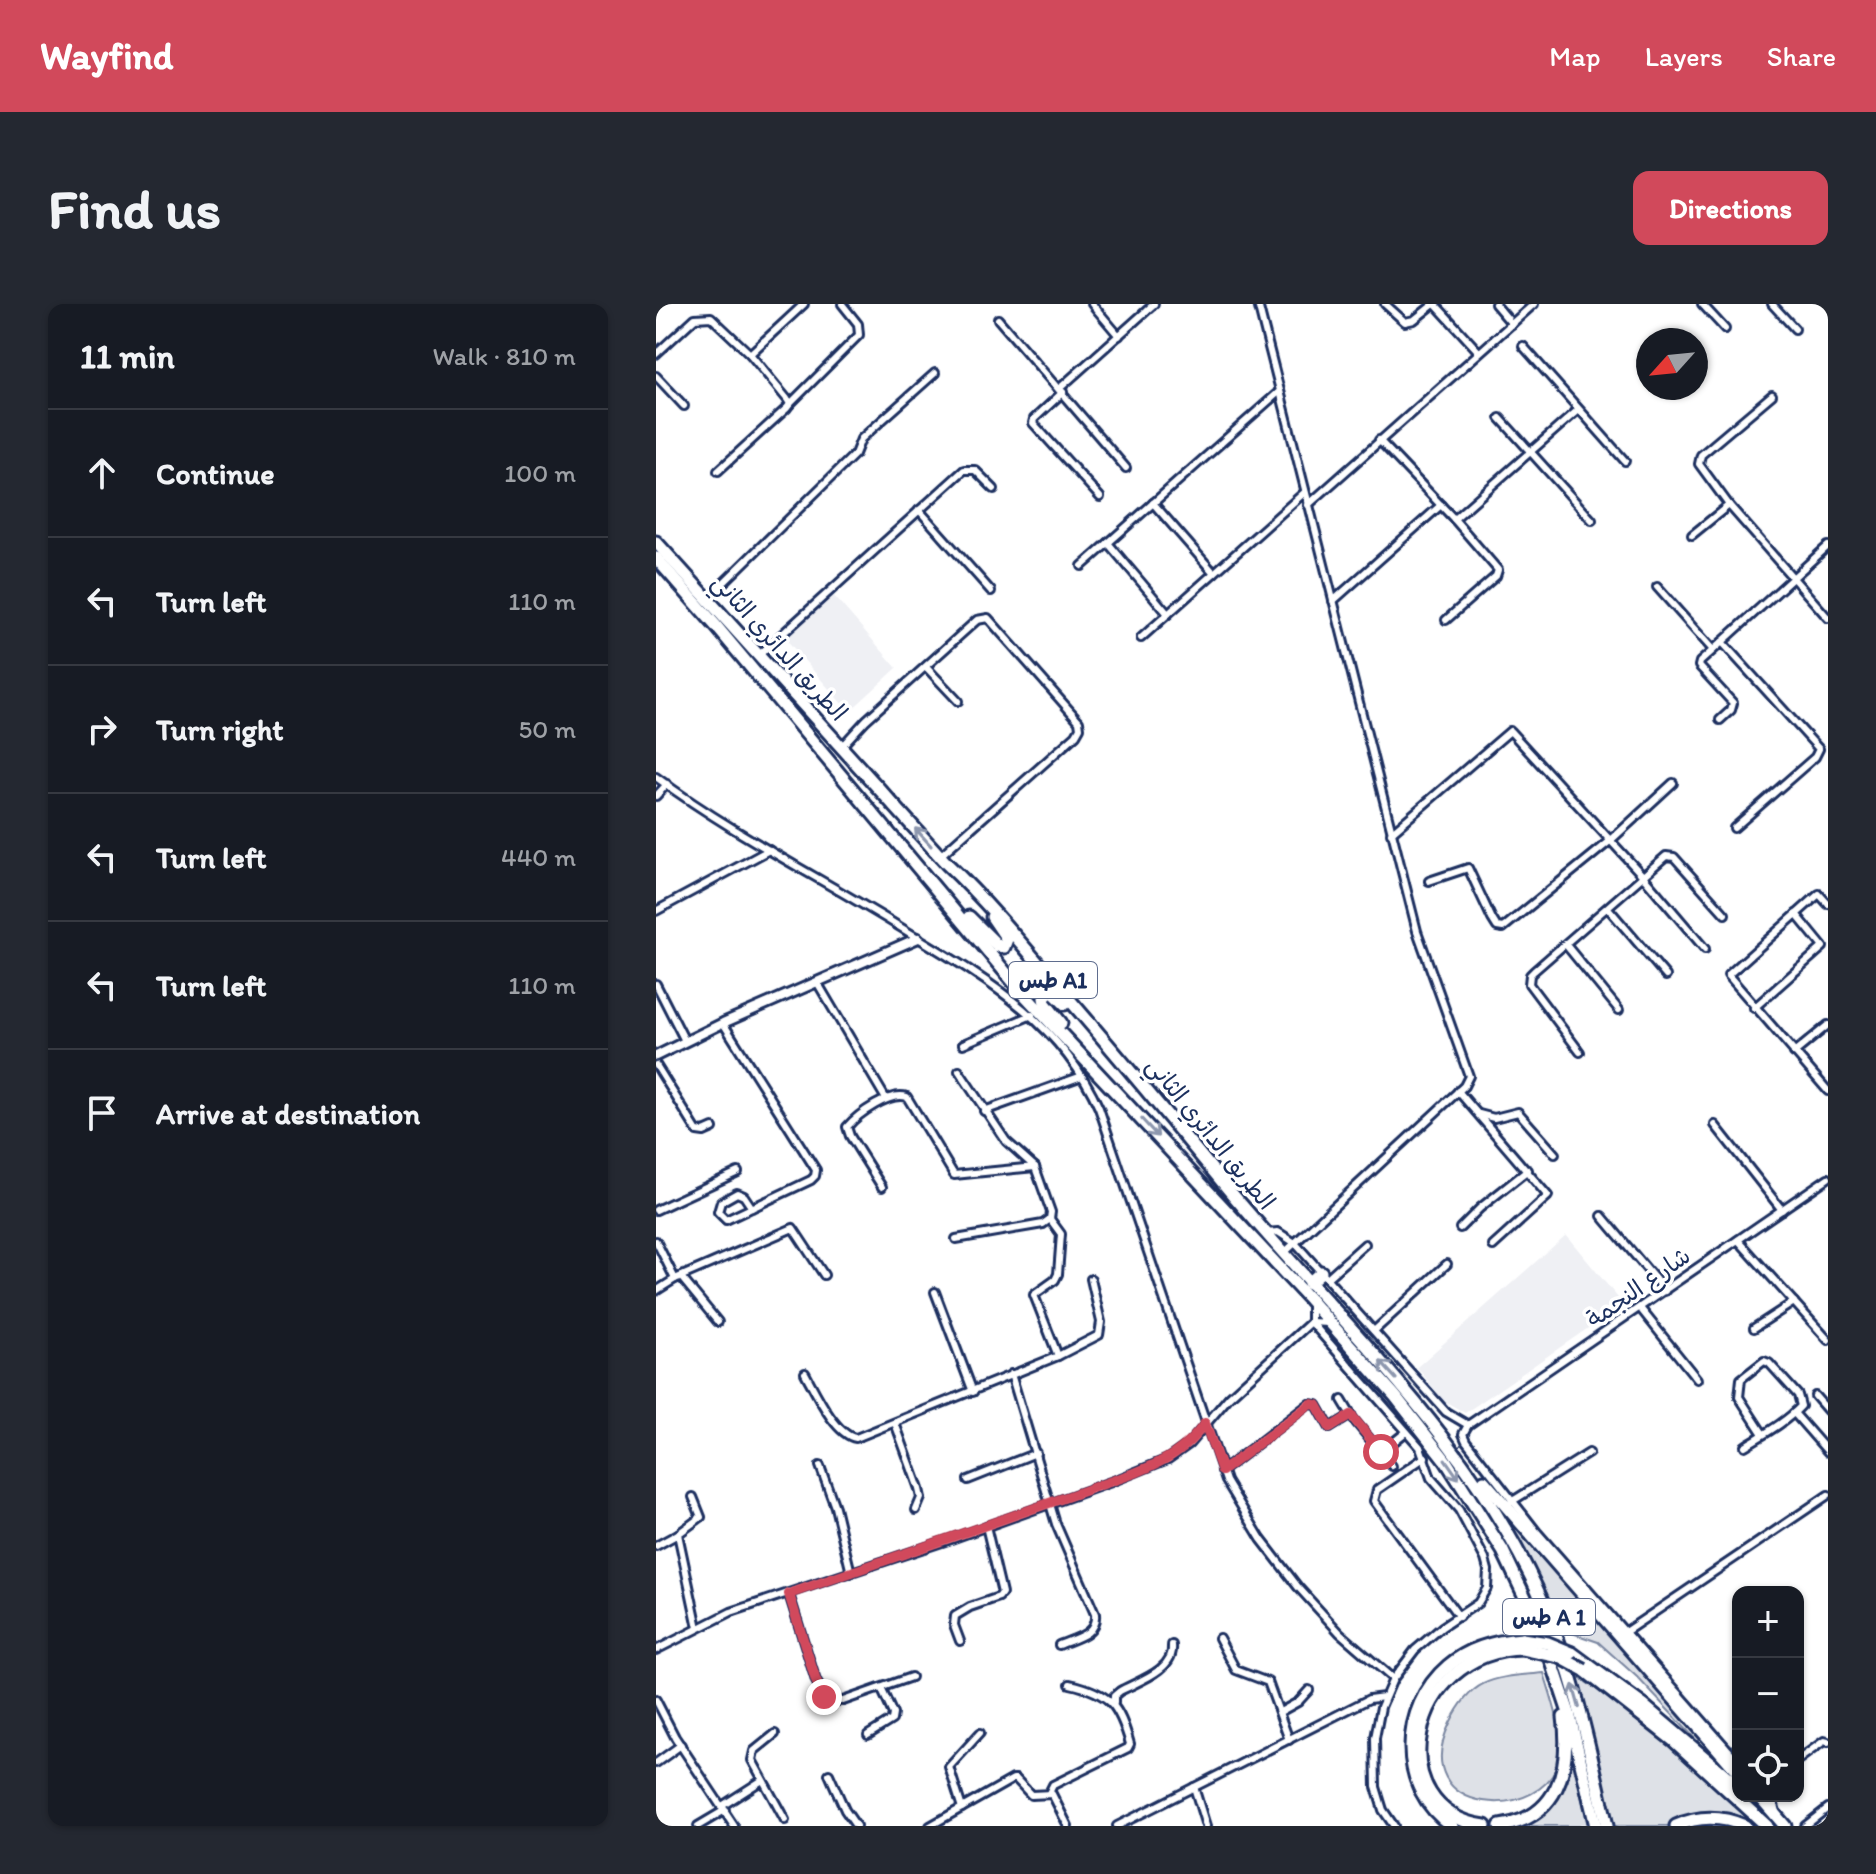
<!DOCTYPE html>
<meta charset="utf-8">
<style>
:root{--surface:#171b24;--page:#242831;--text:#f1f3f6;--muted:#9ea1a6;--line:#363941;--accent:#d1495b}
body{margin:0;font-family:Itim,"Playpen Sans Arabic",sans-serif;background:var(--page);color:var(--text)}
.controls{position:absolute;right:24px;bottom:24px;display:grid;overflow:hidden;border-radius:16px;box-shadow:0 2px 6px #0004}
.controls button{width:72px;height:72px;display:grid;place-items:center;padding:0;border:0;border-bottom:2px solid var(--line);background:var(--surface);color:var(--text);font:40px sans-serif}
.compass{position:absolute;left:980px;top:24px;width:72px;height:72px;border-radius:50%;background:var(--surface);box-shadow:0 2px 6px #0004;rotate:243deg}
.stop{position:absolute;width:24px;height:24px;margin:-18px;border:6px solid #d1495b;border-radius:50%;background:#fff}
.stop.end{background:#d1495b;border-color:#fff;box-shadow:0 2px 8px #0008}
.list{margin:0;padding:0;list-style:none}
h2{display:flex;justify-content:space-between;align-items:center;height:104px;margin:0;padding:0 32px;font-size:34px}
h2 small{font-size:26px;font-weight:400;color:var(--muted)}
.list li{display:grid;grid-template-columns:52px 1fr auto;gap:24px;align-items:center;box-sizing:border-box;height:128px;padding:0 32px;border-top:2px solid var(--line)}
.list b{display:block;font-size:30px;white-space:nowrap}
.list em{font-size:26px;font-style:normal;color:var(--muted)}
.icon{flex:none;width:44px;height:44px;fill:none;stroke:currentColor;stroke-width:2;stroke-linecap:round;stroke-linejoin:round}
.map{position:relative;flex:none;width:1172px;height:1522px;overflow:hidden;border-radius:16px}
header{display:flex;align-items:center;gap:48px;box-sizing:border-box;height:112px;padding:0 40px;background:var(--accent);color:#fff}
header strong{font-size:38px}
nav{display:flex;gap:44px;margin-inline-start:auto;font-size:28px}
.intro{display:flex;align-items:center;justify-content:space-between;box-sizing:border-box;height:192px;padding:0 48px}
h1{margin:0;font-size:56px}
.button{padding:20px 36px;border-radius:16px;background:var(--accent);color:#fff;font-size:28px;font-weight:700}
main{display:flex;gap:48px;padding:0 48px}
aside{flex:1;background:var(--surface);border-radius:16px;box-shadow:0 2px 6px #0004}
.map>svg:first-child{display:block}
.built{fill:#eff0f4}
.green{fill:#dee1e7;stroke:#7c88a2;stroke-width:2}
.lines{fill:none;stroke-linecap:round;stroke-linejoin:round}
.street-casing{stroke:#1b2f5e;stroke-width:12}
.secondary-casing{stroke:#1b2f5e;stroke-width:14}
.highway-casing{stroke:#1b2f5e;stroke-width:17}
.street{stroke:#fff;stroke-width:6}
.secondary{stroke:#fff;stroke-width:8}
.highway{stroke:#fff;stroke-width:11}
.highway-bridge-casing{stroke:#1b2f5e;stroke-width:17;stroke-linecap:butt}
.highway-bridge{stroke:#fff;stroke-width:11}
.oneway{stroke:#8d97ae}
.route{stroke:#d1495b;stroke-width:10}
.labels{text-anchor:middle;dominant-baseline:central;stroke-width:7;stroke-linejoin:round;paint-order:stroke}
.shield{fill:#fff;stroke:#5f6d8e;stroke-width:2}
.shield-label{font-size:22px;font-weight:bold;fill:#1b2f5e}
.street-label{font-size:24px;fill:#1b2f5e;stroke:#fff}
</style>
<header>
<strong>Wayfind</strong>
<nav><a>Map</a><a>Layers</a><a>Share</a></nav>
</header>
<div class="intro"><h1>Find us</h1><a class="button">Directions</a></div>
<main>
<aside>
<h2>11 min<small>Walk · 810 m</small></h2>
<ul class="list">
<li><svg class="icon" aria-label="ahead" viewBox="0 0 24 24"><path d="M12 20V5M6 11l6-6 6 6"/></svg><div><b>Continue</b></div><em>100 m</em></li>
<li><svg class="icon" aria-label="left" viewBox="0 0 24 24"><path d="M17 20v-9H6M10 6l-5 5 5 5"/></svg><div><b>Turn left</b></div><em>110 m</em></li>
<li><svg class="icon" aria-label="right" viewBox="0 0 24 24"><path d="M7 20v-9h11M14 6l5 5-5 5"/></svg><div><b>Turn right</b></div><em>50 m</em></li>
<li><svg class="icon" aria-label="left" viewBox="0 0 24 24"><path d="M17 20v-9H6M10 6l-5 5 5 5"/></svg><div><b>Turn left</b></div><em>440 m</em></li>
<li><svg class="icon" aria-label="left" viewBox="0 0 24 24"><path d="M17 20v-9H6M10 6l-5 5 5 5"/></svg><div><b>Turn left</b></div><em>110 m</em></li>
<li><svg class="icon" aria-label="arrive" viewBox="0 0 24 24"><path d="M6 21V4h12l-3 4 3 4H6"/></svg><div><b>Arrive at destination</b></div></li>
</ul>
</aside>
<div class="map">
<svg width="1172" height="1522" viewBox="0 0 1172 1522">
<rect width="100%" height="100%" fill="#fff"/>
<filter id="ink" filterUnits="userSpaceOnUse"><feTurbulence type="fractalNoise" baseFrequency=".0125" numOctaves="2"/><feDisplacementMap in="SourceGraphic" scale="16" xChannelSelector="R" yChannelSelector="G"/><feConvolveMatrix kernelMatrix="1 2 1 2 8 2 1 2 1" color-interpolation-filters="sRGB"/></filter>
<g filter="url(#ink)">
<g class="built">
<polygon points="178,292 241,364 193,408 129,334"/>
<polygon points="910,931 967,1000 809,1109 787,1096 761,1063"/>
</g>
<g class="green">
<polygon points="848,1210 944,1315 1082,1475 1044,1440 981,1373 942,1338 904,1325"/>
<path d="M888,1369C896,1395 907,1425 904,1452C892,1522 748,1513 794,1419C817,1371 840,1374 888,1369Z"/>
<path d="M920,1372C987,1413 1046,1468 1104,1522H1096L1078,1514L1030,1513L1013,1522H958Z"/>
<path d="M912,1432L932,1522H864C907,1505 905,1472 912,1432Z"/>
</g>
<g class="lines">
<g class="street-casing">
<g id="street">
<polyline points="436,0 463,32"/>
<polyline points="602,0 761,627 813,772 808,782 627,950"/>
<polyline points="729,0 749,18 758,16 778,0"/>
<polyline points="779,0 823,48"/>
<polyline points="839,0 856,20"/>
<polyline points="1046,0 1069,25"/>
<polyline points="1116,0 1139,25"/>
<polyline points="342,15 470,164"/>
<polyline points="867,42 969,157"/>
<polyline points="0,50 39,14 55,13 94,50 131,95 134,100 131,104 62,167"/>
<polyline points="94,50 148,0"/>
<polyline points="0,72 28,102"/>
<polyline points="404,84 498,0"/>
<polyline points="407,88 378,115 377,119 444,193"/>
<polyline points="1116,91 1045,151 1043,160 1073,201 1172,314"/>
<polyline points="134,100 203,31 202,20 186,0"/>
<polyline points="844,114 936,216"/>
<polyline points="723,136 798,215 842,266 840,272 790,316"/>
<polyline points="497,199 558,269"/>
<polyline points="652,201 878,0"/>
<polyline points="263,206 335,287"/>
<polyline points="798,215 922,106"/>
<polyline points="1036,231 1073,201"/>
<polyline points="452,239 512,310"/>
<polyline points="426,262 624,87"/>
<polyline points="1001,283 1057,346"/>
<polyline points="51,295 199,150 205,135 279,69"/>
<polyline points="677,297 785,201"/>
<polyline points="485,334 649,188"/>
<polyline points="1066,338 1163,445 1159,453 1078,524"/>
<polyline points="102,352 308,166 319,166 338,185"/>
<polyline points="270,363 302,397"/>
<polyline points="1064,416 1075,406 1077,399 1043,362 1044,358 1172,242"/>
<polyline points="185,443 210,416 321,316 332,314 423,417 424,424 420,431 284,552"/>
<path d="M0,473C77,530 163,573 244,623C324,672 403,714 443,804L570,1177L605,1235L642,1283L684,1329L737,1375"/>
<polyline points="0,492 11,480"/>
<polyline points="735,529 854,427 987,572 1049,645"/>
<polyline points="773,577 812,564 836,615 841,623 847,624 954,537 1017,479"/>
<polyline points="1172,600 1163,590 1072,671 1172,787"/>
<polyline points="952,604 1010,672"/>
<polyline points="0,607 113,546"/>
<polyline points="910,641 963,706"/>
<polyline points="161,678 230,795"/>
<polyline points="0,680 29,737"/>
<polyline points="1098,704 1167,643 1140,610"/>
<polyline points="67,719 160,866 159,872 155,876 70,916 62,908 65,898 81,889 88,892 96,904"/>
<polyline points="307,740 376,711"/>
<polyline points="924,748 873,680 874,671 878,667 1010,552 1018,553 1069,610"/>
<polyline points="1138,749 1172,721"/>
<polyline points="0,761 41,827 48,828 57,824"/>
<polyline points="303,767 350,837 379,863 395,908 394,915 405,930 402,970 399,976 378,991 402,1052"/>
<polyline points="802,787 892,892 837,942"/>
<polyline points="328,807 426,772"/>
<polyline points="823,810 838,814 862,808 899,850"/>
<polyline points="1059,821 1126,906"/>
<path d="M226,883L194,832L191,823C202,810 234,787 251,793L298,871L379,863"/>
<polyline points="0,906 82,868"/>
<polyline points="946,912 1009,987"/>
<polyline points="804,924 824,904 872,866"/>
<polyline points="610,929 622,928 639,939 790,1108 812,1121"/>
<polyline points="300,935 387,920 394,915"/>
<polyline points="1082,936 1172,1036"/>
<polyline points="0,937 19,975"/>
<polyline points="25,973 62,1018"/>
<polyline points="671,974 709,940"/>
<polyline points="0,987 19,975 137,924 168,971"/>
<polyline points="279,988 317,1088"/>
<polyline points="655,1000 655,1018 764,1143 775,1174 803,1206 829,1255 832,1266 831,1284 822,1299 786,1323 759,1346 737,1375 725,1403 719,1434 720,1483 727,1506 738,1522"/>
<polyline points="984,1004 1041,1075"/>
<polyline points="1098,1024 1138,998"/>
<polyline points="718,1027 791,960"/>
<path d="M149,1069C159,1087 179,1131 200,1134L402,1052L443,1031L445,1018L435,975"/>
<path d="M355,1070L400,1220L439,1310C441,1331 419,1334 403,1341"/>
<polyline points="1159,1092 1172,1107"/>
<polyline points="686,1096 698,1116 736,1162"/>
<polyline points="1138,1109 1172,1148"/>
<polyline points="239,1119 263,1185 265,1194 260,1206"/>
<polyline points="812,1121 807,1130 810,1137 881,1228 1082,1457"/>
<polyline points="812,1121 1172,874"/>
<path d="M1089,1142C1108,1130 1129,1119 1145,1102L1142,1091L1113,1059L1108,1057L1085,1075L1083,1093L1107,1130"/>
<polyline points="725,1148 750,1128"/>
<polyline points="769,1153 721,1186 718,1197 803,1313"/>
<polyline points="164,1162 179,1203 195,1269"/>
<polyline points="566,1167 653,1100 661,1101 674,1124 695,1111"/>
<polyline points="312,1176 380,1149"/>
<polyline points="855,1198 933,1149"/>
<polyline points="22,1230 45,1213 37,1193"/>
<polyline points="0,1242 22,1230 42,1324"/>
<polyline points="133,1290 160,1377 171,1396 187,1397 255,1373"/>
<polyline points="969,1328 1172,1191"/>
<polyline points="563,1334 580,1366 612,1378 633,1436"/>
<polyline points="304,1337 298,1321 299,1312 314,1303 343,1293 346,1289 330,1222"/>
<polyline points="0,1346 75,1308 295,1235 455,1178 512,1155 533,1140 573,1093 655,1018 673,1019"/>
<polyline points="0,1396 19,1433 78,1522"/>
<path d="M458,1399V1392L464,1387C482,1377 519,1366 516,1341"/>
<polyline points="624,1408 642,1398 653,1386"/>
<polyline points="119,1430 98,1447 96,1456 129,1516"/>
<polyline points="212,1431 236,1416 237,1410 225,1384"/>
<polyline points="1142,1456 1168,1437 1172,1438"/>
<polyline points="0,1459 25,1441"/>
<polyline points="173,1470 189,1506 200,1522"/>
<polyline points="538,1483 550,1522"/>
<path d="M393,1489L397,1481L472,1444L474,1440C463,1401 454,1389 414,1380"/>
<polyline points="1113,1492 1117,1497 1120,1508"/>
<polyline points="66,1502 105,1477"/>
<polyline points="306,1504 293,1463 324,1429"/>
<polyline points="42,1522 69,1506"/>
<polyline points="274,1522 357,1475 360,1475 375,1491 396,1490 412,1522"/>
<polyline points="461,1522 713,1395 728,1393"/>
<polyline points="1149,1522 1172,1504"/>
</g>
</g>
<g class="secondary-casing">
<polyline id="secondary" points="0,752 67,719 262,634"/>
</g>
<g class="highway-casing">
<g id="highway">
<path d="M0,238L291,560C328,595 360,633 393,672C454,742 513,813 572,885C684,1019 818,1138 888,1301C919,1372 934,1447 951,1522"/>
<polyline points="0,254 61,323 365,687 653,995 739,1092 790,1157 847,1247 887,1331 913,1409 940,1522"/>
<polyline points="313,613 342,642 348,643 351,635 336,613"/>
<polyline points="405,719 389,699 388,694 393,689 398,689 409,700"/>
<polyline points="653,979 665,968"/>
<polyline points="828,1177 1082,1468"/>
<polyline points="916,1349 988,1402 1082,1482"/>
<polyline points="928,1366 1017,1436 1111,1522"/>
<polyline points="1103,1492 1129,1522"/>
<path d="M796,1522C741,1485 743,1404 792,1362C813,1344 839,1337 866,1335"/>
<path d="M829,1522C723,1508 751,1347 867,1345"/>
<path d="M844,1522C902,1514 915,1464 908,1413"/>
<path d="M1020,1522C1044,1511 1066,1512 1089,1522"/>
</g>
</g>
<use href="#street" class="street"/>
<use href="#secondary" class="secondary"/>
<use href="#highway" class="highway"/>
<g class="highway-bridge-casing">
<g id="highway-bridge">
<polyline points="866,1335 892,1339 916,1349"/>
<polyline points="867,1345 904,1353 928,1366"/>
</g>
</g>
<use href="#highway-bridge" class="highway-bridge"/>
</g>
<defs><path id="oneway-shaft" d="M-6 0H5M1.5-3L5.5 0L1.5 3" fill="none" stroke-width="1.6" stroke-linecap="round" stroke-linejoin="round" transform="scale(2)"/></defs>
<g class="oneway">
<use href="#oneway-shaft" transform="translate(267 533) rotate(-132)"/>
<use href="#oneway-shaft" transform="translate(494 824) rotate(47)"/>
<use href="#oneway-shaft" transform="translate(732 1066) rotate(-132)"/>
<use href="#oneway-shaft" transform="translate(796 1165) rotate(55)"/>
<use href="#oneway-shaft" transform="translate(920 1392) rotate(-106)"/>
</g>
</g>
<g class="lines" filter="url(#ink)">
<path class="route" d="M168,1393L160,1377L133,1290L479,1169C509,1157 530,1146 549,1119L566,1167L655,1100L661,1101L674,1124L695,1111L725,1148"/>
</g>
<g class="labels">
<g class="shield">
<rect x="353" y="658" width="88" height="36" rx="6"/>
<rect x="847" y="1295" width="92" height="36" rx="6"/>
</g>
<g class="shield-label">
<text x="397" y="676">طس A1</text>
<text x="893" y="1313">طس A 1</text>
</g>
<g class="street-label">
<text transform="translate(124 343) rotate(48)">الطريق الدائري الثاني</text>
<text transform="translate(555 829) rotate(51)">الطريق الدائري الثاني</text>
<text transform="translate(982 983) rotate(-35)">شارع النجمة</text>
</g>
</g>
</svg>
<div class="controls">
<button>+</button>
<button>−</button>
<button><svg class="icon" aria-label="locate" viewBox="0 0 24 24"><circle cx="12" cy="12" r="6"/><path d="M12 2v4M12 18v4M2 12h4M18 12h4"/></svg></button>
</div>
<svg class="compass" viewBox="-18 -18 36 36"><path d="M0-13l5 13h-10z" fill="#e53935"/><path d="M0 13l5-13h-10z" fill="#9ea1a6"/></svg>
<div class="stop" style="left:725px;top:1148px"></div>
<div class="stop end" style="left:168px;top:1393px"></div>
</div>
</main>
